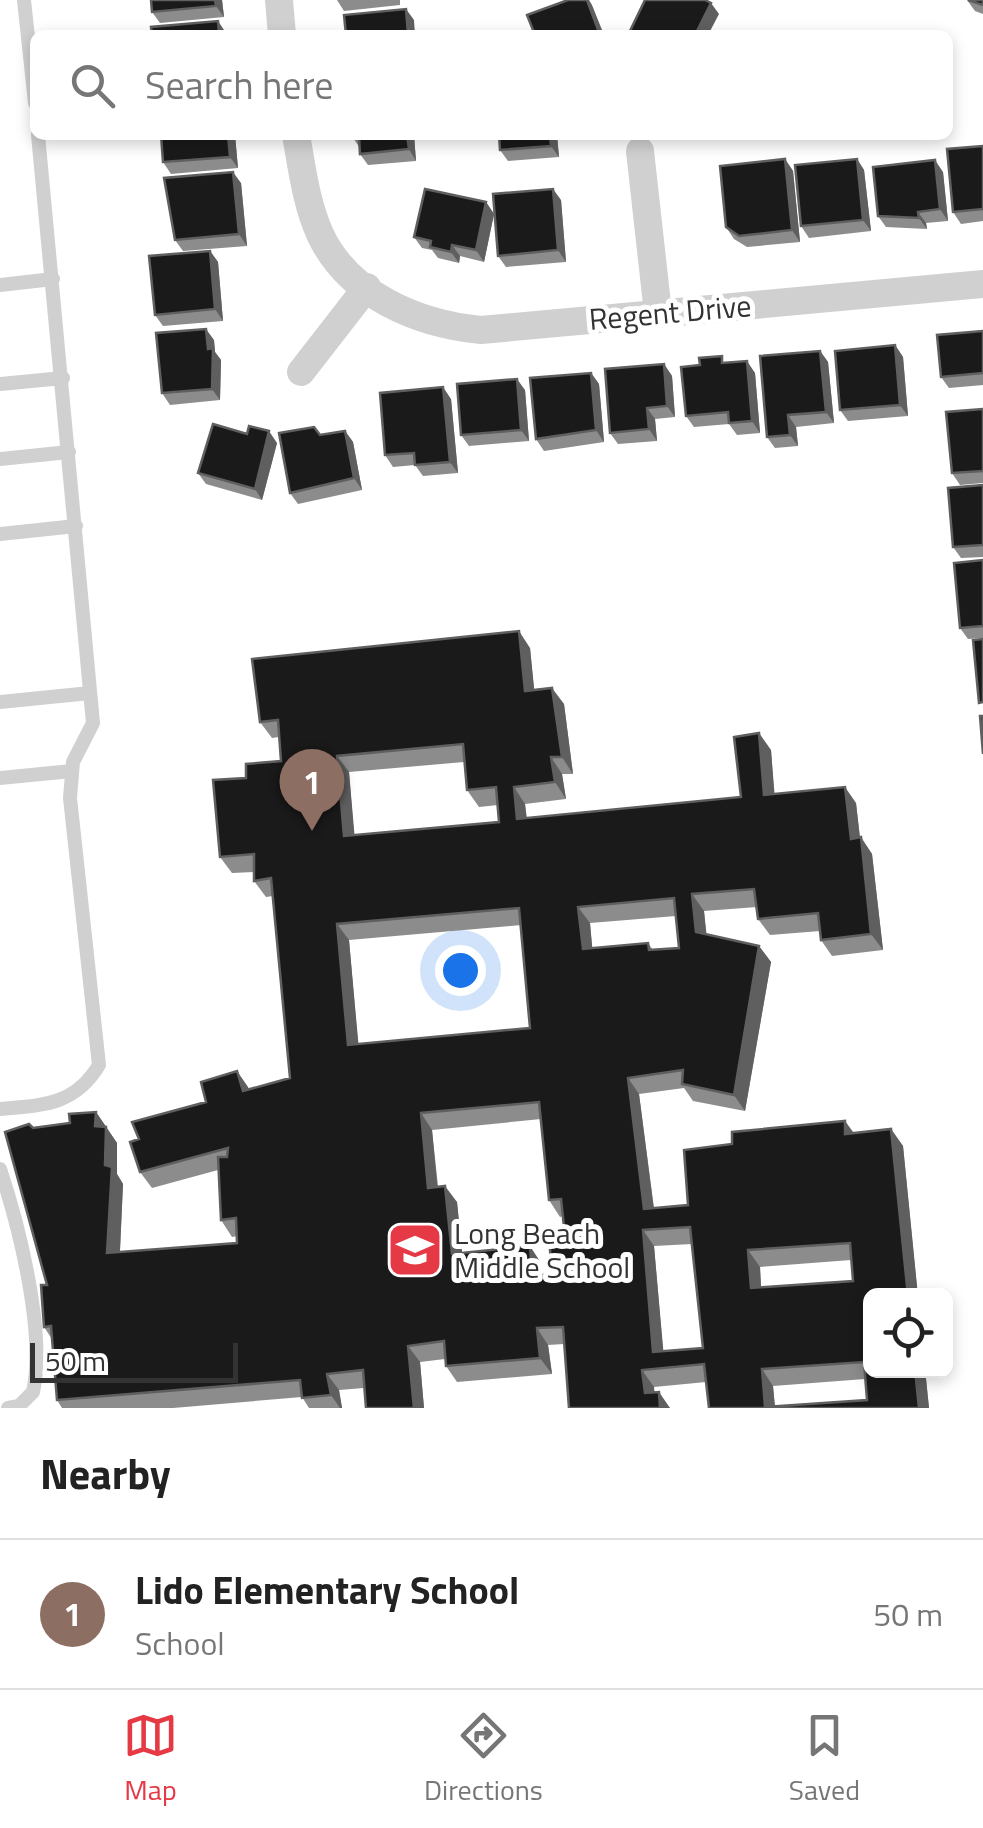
<!DOCTYPE html>
<style>
:root{--surface:#fff;--page:#f2f2f2;--text:#222;--muted:#767676;--line:#e0e0e0;--accent:#e63946}
body{margin:0;font-family:"Titillium Web",sans-serif;background:var(--page);color:var(--text)}
.controls{position:absolute;right:30px;bottom:30px;display:grid;overflow:hidden;border-radius:15px;box-shadow:0 5px 15px #0003}
.controls button{width:90px;height:90px;display:grid;place-items:center;padding:0;border:0;border-bottom:2px solid var(--line);background:var(--surface);color:var(--text);font:50px sans-serif}
.scale{position:absolute;left:30px;bottom:25px;width:208px;box-sizing:border-box;padding-left:10px;border:5px solid #333;border-top:0;font-size:28px;line-height:35px;white-space:nowrap;color:#333;-webkit-text-stroke:8px #fff;paint-order:stroke}
.you{position:absolute;left:460px;top:970px;width:35px;height:35px;margin:-25px;border:8px solid #fff;border-radius:50%;background:#1a73e8;box-shadow:0 0 0 15px #1a73e833}
.badge{display:grid;place-items:center;width:65px;height:65px;border-radius:50%;background:var(--accent);color:#fff;font-size:32px;font-weight:700}
.pin{position:absolute;translate:-50% -82px;filter:drop-shadow(0 2px 5px #0008)}
.pin::after{content:'';position:absolute;top:52px;width:35px;height:30px;background:inherit;clip-path:polygon(0 0,100% 0,50% 100%)}
.list{margin:0;padding:0;list-style:none}
h2{display:flex;justify-content:space-between;align-items:center;height:130px;margin:0;padding:0 40px;font-size:42px}
h2 small{font-size:32px;font-weight:400;color:var(--muted)}
.list li{display:grid;grid-template-columns:65px 1fr auto;gap:30px;align-items:center;box-sizing:border-box;height:150px;padding:0 40px;border-top:2px solid var(--line)}
.list b{display:block;font-size:38px;white-space:nowrap}
.list p{margin:0;font-size:32px;white-space:nowrap;color:var(--muted)}
.list em{font-size:32px;font-style:normal;color:var(--muted)}
.icon{flex:none;width:55px;height:55px;fill:none;stroke:currentColor;stroke-width:2;stroke-linecap:round;stroke-linejoin:round}
.map{position:relative;flex:none;width:983px;height:1408px;overflow:hidden}
.search{position:absolute;background:var(--surface);box-shadow:0 5px 15px #0003;left:30px;right:30px;top:30px;height:110px;display:flex;align-items:center;gap:25px;box-sizing:border-box;padding:0 35px;border-radius:15px;color:var(--muted);font-size:38px}
.sheet{height:280px;background:var(--surface)}
nav{display:flex;justify-content:space-around;align-items:center;box-sizing:border-box;height:140px;border-top:2px solid var(--line);background:var(--surface);font-size:28px;color:var(--muted)}
nav a{display:grid;justify-items:center;gap:5px}
nav .on{color:var(--accent)}
.map>svg:first-child{display:block}
.lines{fill:none;stroke-linecap:round;stroke-linejoin:round}
.service{stroke:#d0d0d0;stroke-width:14}
.minor{stroke:#d0d0d0;stroke-width:28}
.wall{fill:#8c8c8c;fill-rule:evenodd}
.shaded-wall{fill:#5f5f5f}
.building{fill:#1a1a1a;stroke:#5f5f5f;stroke-width:2.5;fill-rule:evenodd}
.labels{text-anchor:middle;dominant-baseline:central;stroke-width:10;stroke-linejoin:round;paint-order:stroke}
.street-label{font-size:30px;fill:#333;stroke:#fff}
.poi-label{font-size:30px;fill:#333;stroke:#fff;text-anchor:start}
</style>
<div class="map">
<svg width="983" height="1408" viewBox="0 0 983 1408">
<rect width="100%" height="100%" fill="#fff"/>
<g class="lines">
<g class="service">
<polyline points="24,0 35,103"/>
<polyline points="0,285 53,279"/>
<polyline points="0,384 63,378"/>
<polyline points="0,459 69,452"/>
<polyline points="0,534 76,526"/>
<polyline points="0,702 90,693"/>
<polyline points="0,778 72,771"/>
<path d="M0,1109C44,1105 75,1105 99,1065L70,798L73,762L93,723L38,135"/>
<path d="M0,1169C19,1226 46,1333 33,1392L19,1406L8,1408"/>
</g>
<g class="minor">
<polyline points="279,0 282,35"/>
<path d="M296,135C302,168 306,203 320,234C348,295 418,324 481,330L983,284"/>
<polyline points="640,151 658,313"/>
<polyline points="301,372 367,287"/>
</g>
</g>
<g class="wall">
<polygon points="151,0 222,0 224,17 160,23 152,12"/>
<polygon points="337,0 400,0 400,5 344,11"/>
<polygon points="967,0 983,0 983,14 975,11"/>
<polygon points="235,135 238,168 171,174 163,162"/>
<polygon points="351,135 414,135 416,161 368,165 360,154 360,148"/>
<polygon points="499,135 557,135 559,157 508,161 500,150"/>
<polygon points="983,146 983,221 961,224 953,212"/>
<polygon points="785,159 793,171 800,242 747,247 734,239 726,227"/>
<polygon points="857,159 864,170 871,231 809,238 801,226"/>
<polygon points="943,172 948,221 926,223 927,229 886,227 878,216"/>
<polygon points="241,183 247,246 183,251 175,240"/>
<polygon points="561,200 566,262 506,267 498,256"/>
<polygon points="486,202 494,214 484,262 460,256 459,263 438,258 432,250 422,248 414,237"/>
<polygon points="210,251 218,262 223,321 163,326 155,315"/>
<polygon points="983,331 983,385 949,388 941,377"/>
<polygon points="214,340 215,352 221,360 220,400 170,405 162,393"/>
<polygon points="895,345 903,357 908,416 848,421 840,410"/>
<polygon points="820,351 828,362 834,423 796,427 798,446 775,448 767,437"/>
<polygon points="726,363 755,373 760,433 737,435 729,424 694,427 686,416"/>
<polygon points="664,364 672,376 675,417 655,419 657,441 618,444 610,433"/>
<polygon points="591,373 599,384 604,442 544,451 536,439"/>
<polygon points="525,390 529,441 469,446 461,435"/>
<polygon points="451,399 458,473 423,476 415,465 393,467 385,455"/>
<polygon points="983,409 983,483 960,485 952,473"/>
<polygon points="345,431 353,442 362,490 298,504 290,493 320,435"/>
<polygon points="277,443 262,500 206,484 198,473"/>
<polygon points="983,485 983,557 961,558 953,547"/>
<polygon points="983,560 983,638 968,639 960,628"/>
<path d="M530,648L534,690L564,704L573,774H562L566,799L525,804L527,818L741,797L771,750L774,794L856,803L860,838L872,854L883,950L832,956L821,940L820,931L770,935L758,919L757,907L704,911L706,934L759,946L771,962L745,1111L693,1101L684,1088L639,1094L654,1208L688,1205L732,1144L845,1121L854,1133L891,1129L903,1146L929,1408H709L706,1382L654,1387V1392L670,1408L564,1344L548,1345L552,1374L457,1382L446,1366L445,1359L420,1362L424,1408H366L364,1388L339,1390L342,1408H309L302,1397L173,1408H62L57,1400L52,1339L44,1327L47,1285L33,1128L70,1123L96,1112L117,1143V1174L123,1184L120,1252L237,1243V1236L232,1237L221,1220L218,1170L152,1188L140,1172L139,1139L206,1102L248,1087L249,1090L290,1078L273,896L266,897L254,881V872L232,873L220,857L246,778L281,761L279,737L272,738L260,722ZM464,762L467,790L479,807L498,805L499,822L354,835L349,772ZM676,916L679,948L653,950L648,943L592,948L590,923ZM521,925L530,1028L358,1044L349,940ZM541,1119L549,1200L560,1217L563,1216L565,1236L552,1274L542,1275L541,1263L462,1253L457,1202L438,1186L432,1130ZM692,1244L703,1348L663,1351L654,1246ZM851,1260L853,1281L761,1288L760,1267ZM865,1379L867,1400L775,1407L773,1386Z"/>
</g>
<g class="shaded-wall">
<polygon points="215,0 222,0 224,17 216,6"/>
<polygon points="587,0 589,0 592,5 604,35 600,35"/>
<polygon points="711,3 719,14 708,35 695,35"/>
<polygon points="406,9 414,20 415,35 409,35"/>
<polygon points="218,21 226,33 226,35 219,35"/>
<polygon points="228,135 235,135 238,168 230,157"/>
<polygon points="407,135 414,135 416,161 409,149"/>
<polygon points="550,135 557,135 559,157 551,146"/>
<polygon points="785,159 793,171 800,242 792,230"/>
<polygon points="857,159 864,170 871,231 863,220"/>
<polygon points="935,160 943,172 948,221 940,209"/>
<polygon points="233,172 241,183 247,246 239,234"/>
<polygon points="553,189 561,200 566,262 558,250"/>
<polygon points="486,202 494,214 484,262 476,250"/>
<polygon points="918,212 926,223 927,229 919,218"/>
<polygon points="452,245 460,256 459,263 451,252"/>
<polygon points="210,251 218,262 223,321 215,309"/>
<polygon points="206,329 214,340 215,352 221,360 220,400 212,389"/>
<polygon points="895,345 903,357 908,416 900,405"/>
<polygon points="820,351 828,362 834,423 826,412"/>
<polygon points="747,361 755,373 760,433 752,421"/>
<polygon points="664,364 672,376 675,417 667,406"/>
<polygon points="591,373 599,384 604,442 596,430"/>
<polygon points="517,379 525,390 529,441 521,430"/>
<polygon points="443,387 451,399 458,473 450,462"/>
<polygon points="647,408 655,419 657,441 649,429"/>
<polygon points="788,415 796,427 798,446 790,435"/>
<polygon points="269,431 277,443 262,500 255,489"/>
<polygon points="345,431 353,442 362,490 354,478"/>
<polygon points="519,631 530,648 536,707 525,691"/>
<polygon points="552,688 564,704 573,774 562,757"/>
<polygon points="759,733 771,750 776,812 764,795"/>
<polygon points="337,756 349,772 356,852 344,836"/>
<polygon points="551,757 562,774 566,799 555,782"/>
<polygon points="514,787 525,804 528,836 517,819"/>
<polygon points="845,787 856,803 862,856 851,839"/>
<polygon points="861,837 872,854 883,950 871,934"/>
<polygon points="692,894 704,911 708,948 696,932"/>
<polygon points="578,907 590,923 594,966 583,949"/>
<polygon points="337,924 349,940 360,1061 348,1045"/>
<polygon points="759,946 771,962 745,1111 734,1095"/>
<polygon points="237,1071 248,1087 254,1108 243,1091"/>
<polygon points="628,1078 639,1094 656,1226 644,1209"/>
<polygon points="96,1112 117,1143 117,1174 123,1184 119,1270 107,1253 95,1126"/>
<polygon points="421,1113 432,1130 439,1204 428,1188"/>
<polygon points="845,1121 856,1137 845,1134"/>
<polygon points="891,1129 903,1146 918,1296 908,1296"/>
<polygon points="445,1186 457,1202 464,1270 452,1254"/>
<polygon points="643,1230 654,1246 665,1369 653,1352"/>
<polygon points="530,1246 541,1263 544,1293 532,1276"/>
<polygon points="748,1250 760,1267 762,1305 751,1288"/>
<polygon points="537,1328 548,1345 552,1374 540,1358"/>
<polygon points="408,1346 420,1362 424,1408 414,1408"/>
<polygon points="762,1369 773,1386 775,1408 765,1408"/>
<polygon points="642,1370 654,1387 656,1408 645,1393"/>
<polygon points="915,1370 925,1370 929,1408 919,1408"/>
<polygon points="327,1374 339,1390 342,1408 340,1408 331,1395"/>
<polygon points="659,1392 670,1408 660,1408"/>
</g>
<g class="building">
<polygon points="151,0 215,0 216,6 152,12"/>
<polygon points="568,0 587,0 600,35 535,35 527,15"/>
<polygon points="645,0 705,0 711,3 695,35 637,35 630,31"/>
<polygon points="968,0 983,0 983,5"/>
<polygon points="406,9 408,35 346,35 344,15"/>
<polygon points="218,21 219,35 152,35 151,27"/>
<polygon points="161,135 228,135 230,157 163,162"/>
<polygon points="351,135 407,135 409,149 360,154 359,136 351,137"/>
<polygon points="499,135 550,135 551,146 500,150"/>
<polygon points="983,146 983,209 953,212 947,149"/>
<polygon points="785,159 792,230 739,236 726,227 720,166"/>
<polygon points="857,159 863,220 801,226 795,165"/>
<polygon points="935,160 940,209 918,212 919,218 878,216 873,167"/>
<polygon points="233,172 239,234 175,240 164,178"/>
<polygon points="425,189 486,202 476,250 452,245 451,252 430,247 431,241 414,237"/>
<polygon points="553,189 558,250 498,256 493,194"/>
<polygon points="210,251 215,309 155,315 149,256"/>
<polygon points="206,329 208,349 213,348 212,389 162,393 156,333"/>
<polygon points="983,331 983,373 941,377 937,335"/>
<polygon points="895,345 900,405 840,410 835,351"/>
<polygon points="820,351 826,412 788,415 790,435 767,437 760,356"/>
<polygon points="722,356 722,363 747,361 752,421 729,423 728,412 686,416 681,367 700,365 699,358"/>
<polygon points="664,364 667,406 647,408 649,429 610,433 605,369"/>
<polygon points="591,373 596,430 536,439 530,378"/>
<polygon points="517,379 521,430 461,435 457,384"/>
<polygon points="443,387 450,462 415,465 414,453 385,455 380,393"/>
<polygon points="983,409 983,471 952,473 946,412"/>
<polygon points="213,424 247,434 249,426 269,431 255,489 198,473"/>
<polygon points="314,427 320,435 345,431 354,478 290,493 279,433"/>
<polygon points="983,485 983,545 953,547 948,488"/>
<polygon points="983,560 983,626 960,628 954,563"/>
<path d="M519,631L525,691L552,688L562,757H551L555,782L514,787L517,819L741,797L734,737L759,733L764,795L845,787L851,839L861,837L871,934L821,940L818,913L758,919L754,889L692,894L696,932L759,946L734,1095L682,1084L683,1070L628,1078L644,1209L688,1205L684,1150L732,1144V1132L845,1121V1134L891,1129L908,1296H870V1370H915L919,1408H709L704,1364L642,1370L645,1393L659,1392L660,1408H569L563,1327L537,1328L540,1358L446,1366L444,1341L408,1346L414,1408H366L363,1370L327,1374L331,1395L302,1398L300,1380L57,1400L51,1326L44,1327L41,1285H47L5,1132L29,1124L33,1128L70,1123L69,1114L96,1112L95,1126L106,1127L105,1165L112,1167L107,1253L237,1243L236,1218L221,1220L218,1157H227L228,1148L140,1172L130,1142L139,1139L132,1122L206,1102L201,1082L237,1071L243,1091L290,1078L271,878L254,881V854L220,857L213,780L246,778V764L281,761L278,720L260,722L252,659ZM463,744L467,790L496,787L499,822L344,836L337,756ZM674,898L679,948L649,950L648,943L583,949L578,907ZM519,908L530,1028L348,1045L337,924ZM539,1102L549,1200L561,1199L565,1236L549,1238L552,1274L532,1276L530,1246L452,1254L445,1186L428,1188L421,1113ZM690,1227L703,1348L653,1352L643,1230ZM850,1243L853,1281L751,1288L748,1250ZM864,1362L867,1400L765,1407L762,1369Z"/>
<polygon points="983,639 983,702 979,703 973,640"/>
<polygon points="980,716 983,716 983,754"/>
</g>
<defs>
<g id="school-square" transform="scale(2.875)"><rect x="-9" y="-9" width="18" height="18" rx="4" fill="#e63946" stroke="#fff"/><path d="M0-5L7-2L0 1L-7-2ZM-4 1L0 2.5L4 1V4Q0 6-4 4Z" fill="#fff"/></g>
</defs>
<g fill-rule="evenodd">
<use href="#school-square" x="415" y="1250"/>
</g>
<g class="labels">
<g class="street-label">
<text transform="translate(670 312) rotate(-5)">Regent Drive</text>
</g>
<g class="poi-label">
<text x="454" y="1233">Long Beach<tspan x="454" dy="34">Middle School</tspan></text>
</g>
</g>
</svg>
<div class="controls">
<button><svg class="icon" aria-label="locate" viewBox="0 0 24 24"><circle cx="12" cy="12" r="6"/><path d="M12 2v4M12 18v4M2 12h4M18 12h4"/></svg></button>
</div>
<div class="scale">50 m</div>
<div class="you"></div>
<div class="pin badge" style="left:312px;top:831px;background:#8d6e63">1</div>
<div class="search"><svg class="icon" aria-label="search" viewBox="0 0 24 24"><circle cx="10" cy="10" r="6"/><path d="M15 15l6 6"/></svg>Search here</div>
</div>
<section class="sheet">
<h2>Nearby<small></small></h2>
<ul class="list">
<li><span class="badge" style="background:#8d6e63">1</span><div><b>Lido Elementary School</b><p>School</p></div><em>50 m</em></li>
</ul>
</section>
<nav>
<a class="on"><svg class="icon" aria-label="map" viewBox="0 0 24 24"><path d="M3 6l6-2 6 2 6-2v14l-6 2-6-2-6 2zM9 4v14M15 6v14"/></svg>Map</a>
<a><svg class="icon" aria-label="directions" viewBox="0 0 24 24"><path d="M12 3l9 9-9 9-9-9zM9 14v-3h6M13 9l2 2-2 2"/></svg>Directions</a>
<a><svg class="icon" aria-label="saved" viewBox="0 0 24 24"><path d="M7 4h10v16l-5-4-5 4z"/></svg>Saved</a>
</nav>
